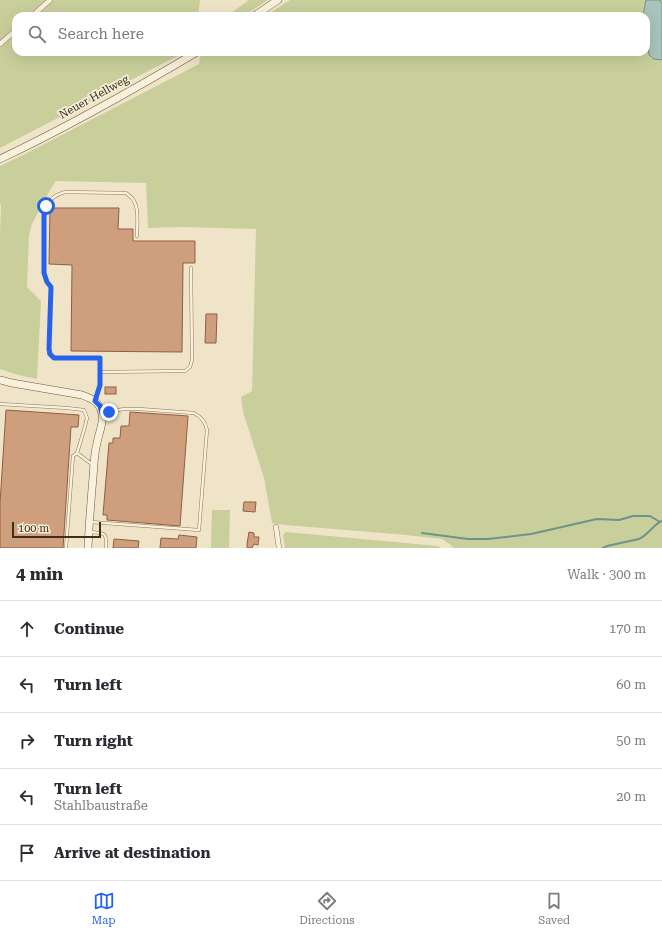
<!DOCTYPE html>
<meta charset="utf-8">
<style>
:root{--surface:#fff;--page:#f2f2f3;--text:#2b2b33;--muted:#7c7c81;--line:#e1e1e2;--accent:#2563eb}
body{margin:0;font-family:"Roboto Serif",serif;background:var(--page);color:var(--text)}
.scale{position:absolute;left:12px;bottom:10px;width:89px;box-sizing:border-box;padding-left:4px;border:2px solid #3d2e20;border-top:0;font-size:11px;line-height:14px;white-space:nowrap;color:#3d2e20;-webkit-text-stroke:3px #f7eed8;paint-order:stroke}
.stop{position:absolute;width:12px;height:12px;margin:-9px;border:3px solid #2563eb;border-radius:50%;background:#fff}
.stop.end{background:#2563eb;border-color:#fff;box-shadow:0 1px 4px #0008}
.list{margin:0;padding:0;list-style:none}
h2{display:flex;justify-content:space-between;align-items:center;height:52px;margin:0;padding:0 16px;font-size:17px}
h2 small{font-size:13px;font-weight:400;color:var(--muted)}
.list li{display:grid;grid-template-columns:26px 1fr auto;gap:12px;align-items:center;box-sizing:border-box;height:56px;padding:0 16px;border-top:1px solid var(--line)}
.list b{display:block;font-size:15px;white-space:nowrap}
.list p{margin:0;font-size:13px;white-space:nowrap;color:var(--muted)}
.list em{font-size:13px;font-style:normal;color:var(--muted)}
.icon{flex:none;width:22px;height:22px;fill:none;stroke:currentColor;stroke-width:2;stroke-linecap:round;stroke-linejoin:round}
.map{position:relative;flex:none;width:662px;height:548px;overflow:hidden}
.search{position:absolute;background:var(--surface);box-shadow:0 4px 16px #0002;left:12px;right:12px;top:12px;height:44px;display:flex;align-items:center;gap:10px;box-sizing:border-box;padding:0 14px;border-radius:12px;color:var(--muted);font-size:15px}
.sheet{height:332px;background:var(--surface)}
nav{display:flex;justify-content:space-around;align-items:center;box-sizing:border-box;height:56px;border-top:1px solid var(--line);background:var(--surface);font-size:11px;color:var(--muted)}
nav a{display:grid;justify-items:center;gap:2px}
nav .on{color:var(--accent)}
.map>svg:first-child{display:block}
.green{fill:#c9cf9b}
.water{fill:#a9c4bc;stroke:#6f938a}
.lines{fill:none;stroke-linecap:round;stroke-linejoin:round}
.stream{stroke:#6f938a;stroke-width:2}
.building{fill:#cf9f7d;stroke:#8d5f41}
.lane-casing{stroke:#8d765c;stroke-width:3.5}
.street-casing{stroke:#8d765c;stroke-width:5.5}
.secondary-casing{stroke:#6f573f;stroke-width:8}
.lane{stroke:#faf1dc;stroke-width:2.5}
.street{stroke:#faf1dc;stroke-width:4.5}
.secondary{stroke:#faf1dc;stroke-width:7}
.route{stroke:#2563eb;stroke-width:5}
.labels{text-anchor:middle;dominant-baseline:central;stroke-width:3.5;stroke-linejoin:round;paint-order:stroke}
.street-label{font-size:11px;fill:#3d2e20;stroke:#f7eed8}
</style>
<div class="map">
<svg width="662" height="548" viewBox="0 0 662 548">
<rect width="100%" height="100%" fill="#f0e4c8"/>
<g class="green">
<polygon points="0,0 200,0 198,16 16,16 16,52 185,52 0,148"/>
<polygon points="249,0 268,0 243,16 227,16"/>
<polygon points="290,0 662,0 662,548 453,548 452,546 442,539 406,535 285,525 272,523 264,478 243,412 241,397 252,391 256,229 183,227 148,228 146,183 56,181 50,190 32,224 29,235 27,287 41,301 37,379 18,375 0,369 0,235 1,207 0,203 0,166 25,154 199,64 200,57 208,52 646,52 646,16 265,16"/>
<polygon points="212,510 230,510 229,548 211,548"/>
<polygon points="286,532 438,546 441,548 285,548 283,535"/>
</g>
<polygon class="water" points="646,0 660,0 662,4 662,59 661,60 654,59 649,55 646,16 643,16"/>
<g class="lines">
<g class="stream">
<polyline points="422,533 468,539 488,539 531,534 597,519 619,520 633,516 650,516 660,522"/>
<path d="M603,548L607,546L639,539C648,535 653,525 662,521"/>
</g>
</g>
<g class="building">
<polygon points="50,208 119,208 118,229 133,229 133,241 195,241 195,263 183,263 182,352 71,351 72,265 49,264"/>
<polygon points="206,314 217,314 216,343 205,343"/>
<rect x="105" y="387" width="11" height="7"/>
<polygon points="6,410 79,415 78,427 71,427 63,548 0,548 0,503"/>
<polygon points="130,412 188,416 180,526 107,520 107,515 103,515 109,443 113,443 113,438 120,438 121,426 129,426"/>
<polygon points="244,502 256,502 255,512 243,511"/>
<polygon points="249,532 254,533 254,537 259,537 258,545 254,544 252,548 247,548 247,544"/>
<polygon points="179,535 197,537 196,548 160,548 161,538 178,539"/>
<polygon points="114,539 139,541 138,548 113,548"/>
</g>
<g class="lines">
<g class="lane-casing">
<g id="lane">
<polyline points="100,372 185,371 190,367 192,360 191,268"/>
<path d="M95,400L100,385V358H54L49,354V349L51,287L47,282L44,273V215C48,202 51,196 65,192L126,193C130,196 134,199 135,203C139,211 137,227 137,236"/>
<polyline points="0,404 67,408 84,410 87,418 84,430 77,453 93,465"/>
<path d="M91,522L199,530L207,430C205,421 201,417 194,413L139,409H124L102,413"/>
<path d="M90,532C105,533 107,532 106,548"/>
<polyline points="66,548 73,456 77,453"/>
</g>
</g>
<g class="street-casing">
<g id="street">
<polyline points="32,16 50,0"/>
<polyline points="0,44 16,30"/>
<polyline points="276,527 279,548"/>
</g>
</g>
<g class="secondary-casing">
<g id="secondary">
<polyline points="254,16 278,0"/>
<path d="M0,159C68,127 133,90 197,52"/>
<path d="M0,380L12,383L82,395C90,398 98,401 101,410C105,420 99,432 97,443C94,454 94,466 93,477C91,501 89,524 88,548"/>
</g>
</g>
<use href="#lane" class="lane"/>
<use href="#street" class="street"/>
<use href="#secondary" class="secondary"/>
</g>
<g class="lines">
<polyline class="route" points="46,206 44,215 44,273 47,282 51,287 49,349 50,354 54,358 100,358 100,385 95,401 100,406 102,413 109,412"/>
</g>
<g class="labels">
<g class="street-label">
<text transform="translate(94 97) rotate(-29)">Neuer Hellweg</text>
</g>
</g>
</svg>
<div class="scale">100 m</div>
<div class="stop" style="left:46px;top:206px"></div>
<div class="stop end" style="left:109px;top:412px"></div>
<div class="search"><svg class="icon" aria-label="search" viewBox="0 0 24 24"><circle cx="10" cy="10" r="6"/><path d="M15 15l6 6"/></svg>Search here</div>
</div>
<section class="sheet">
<h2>4 min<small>Walk · 300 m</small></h2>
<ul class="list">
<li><svg class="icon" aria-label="ahead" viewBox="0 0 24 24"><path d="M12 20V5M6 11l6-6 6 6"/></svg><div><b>Continue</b></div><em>170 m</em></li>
<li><svg class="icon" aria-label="left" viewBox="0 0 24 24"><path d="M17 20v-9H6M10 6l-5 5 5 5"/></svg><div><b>Turn left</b></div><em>60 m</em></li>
<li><svg class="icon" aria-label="right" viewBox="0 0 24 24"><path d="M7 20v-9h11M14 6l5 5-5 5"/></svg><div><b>Turn right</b></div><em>50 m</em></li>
<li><svg class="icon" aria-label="left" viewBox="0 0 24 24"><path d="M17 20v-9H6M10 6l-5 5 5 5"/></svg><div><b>Turn left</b><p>Stahlbaustraße</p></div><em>20 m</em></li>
<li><svg class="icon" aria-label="arrive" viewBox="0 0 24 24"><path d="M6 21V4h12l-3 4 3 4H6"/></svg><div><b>Arrive at destination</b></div></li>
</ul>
</section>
<nav>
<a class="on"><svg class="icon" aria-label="map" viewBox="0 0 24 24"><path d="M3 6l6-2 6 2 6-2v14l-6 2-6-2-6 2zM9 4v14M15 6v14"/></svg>Map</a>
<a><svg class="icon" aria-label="directions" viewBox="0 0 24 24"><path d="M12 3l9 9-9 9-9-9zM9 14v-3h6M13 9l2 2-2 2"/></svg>Directions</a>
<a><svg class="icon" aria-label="saved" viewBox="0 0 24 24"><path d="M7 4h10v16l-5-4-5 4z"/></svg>Saved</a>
</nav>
